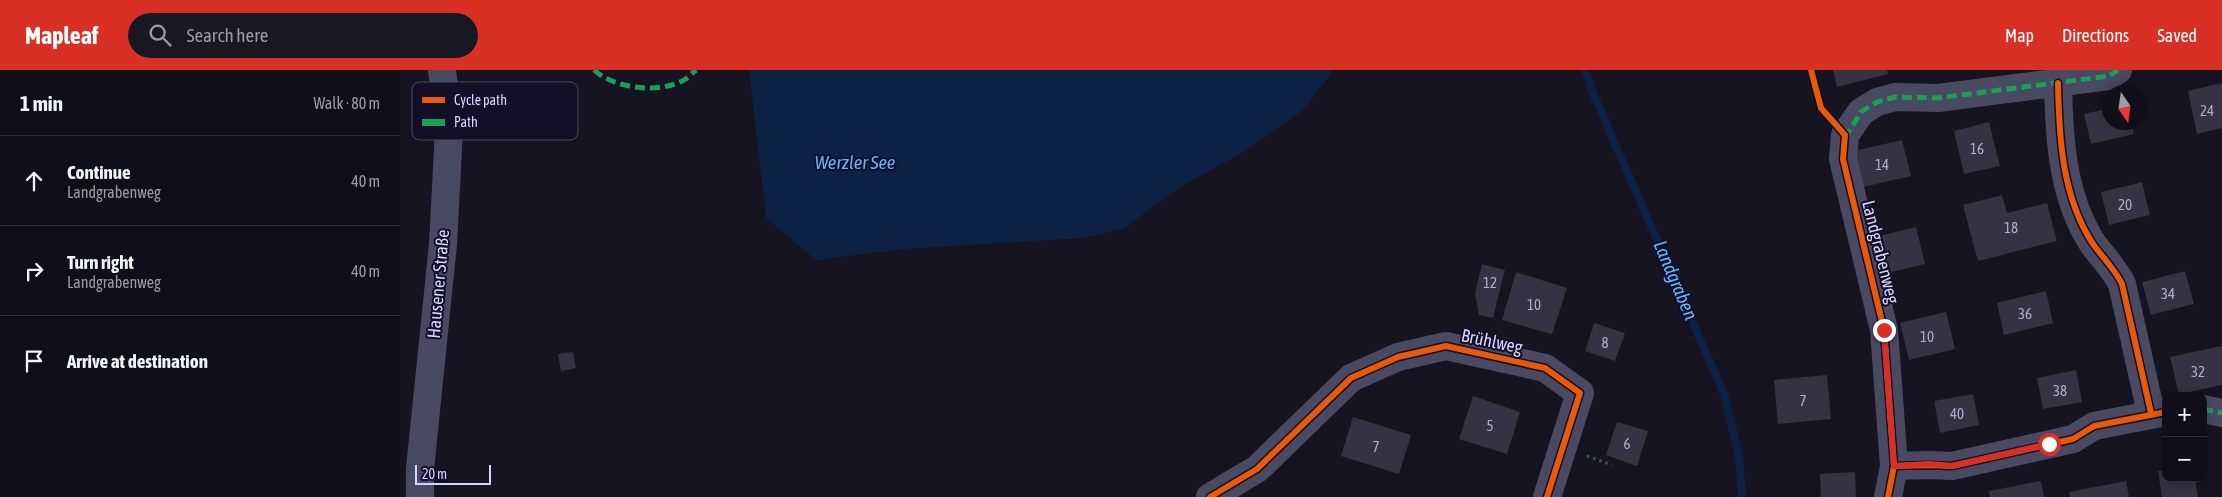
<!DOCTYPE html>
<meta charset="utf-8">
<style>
:root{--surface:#100f19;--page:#191822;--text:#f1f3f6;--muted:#9c9ca2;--line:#302f38;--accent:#d93025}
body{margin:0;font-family:"Asap Condensed",sans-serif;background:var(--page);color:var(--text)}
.controls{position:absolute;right:15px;bottom:15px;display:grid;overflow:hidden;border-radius:10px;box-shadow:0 2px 12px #0003}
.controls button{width:45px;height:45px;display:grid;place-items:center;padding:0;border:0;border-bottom:1px solid var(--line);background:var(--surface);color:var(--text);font:25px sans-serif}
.compass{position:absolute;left:1702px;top:15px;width:45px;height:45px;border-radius:50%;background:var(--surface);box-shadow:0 2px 12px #0003;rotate:167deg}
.scale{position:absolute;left:15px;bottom:12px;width:76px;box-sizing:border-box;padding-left:5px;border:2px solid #d9d4ff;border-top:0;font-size:14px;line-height:18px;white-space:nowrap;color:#d9d4ff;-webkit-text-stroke:4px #130f26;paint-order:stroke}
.stop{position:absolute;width:15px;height:15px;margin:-11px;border:4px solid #d93025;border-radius:50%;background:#fff}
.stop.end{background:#d93025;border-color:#fff;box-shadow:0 1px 5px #0008}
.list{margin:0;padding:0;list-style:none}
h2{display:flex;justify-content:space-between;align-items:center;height:65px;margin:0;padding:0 20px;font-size:21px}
h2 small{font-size:16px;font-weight:400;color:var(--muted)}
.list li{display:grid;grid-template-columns:32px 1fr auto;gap:15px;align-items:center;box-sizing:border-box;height:90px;padding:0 20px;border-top:1px solid var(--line)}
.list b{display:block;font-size:19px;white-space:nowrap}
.list p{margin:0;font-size:16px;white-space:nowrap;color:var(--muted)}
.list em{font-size:16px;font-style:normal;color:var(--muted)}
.icon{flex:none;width:28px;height:28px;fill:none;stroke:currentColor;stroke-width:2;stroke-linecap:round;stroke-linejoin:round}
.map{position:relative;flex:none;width:1822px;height:427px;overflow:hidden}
header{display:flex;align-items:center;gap:30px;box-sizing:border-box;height:70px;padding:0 25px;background:var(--accent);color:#fff}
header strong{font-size:24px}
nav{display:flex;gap:28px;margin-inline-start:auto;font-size:18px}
.search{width:350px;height:45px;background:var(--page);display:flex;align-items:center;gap:12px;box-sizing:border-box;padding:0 18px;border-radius:28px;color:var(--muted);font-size:19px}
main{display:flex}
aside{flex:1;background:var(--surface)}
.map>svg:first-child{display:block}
.water{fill:#0d2144}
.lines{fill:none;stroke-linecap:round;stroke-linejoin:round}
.stream{stroke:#0d2144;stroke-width:8}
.building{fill:#343243}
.path{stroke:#44505f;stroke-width:3;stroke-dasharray:2.5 4;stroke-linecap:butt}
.minor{stroke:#4a4962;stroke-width:28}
.quiet{stroke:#1a9f57;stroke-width:5;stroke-dasharray:10 5;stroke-linecap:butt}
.cycleway-casing{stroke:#130f26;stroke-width:9}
.cycleway{stroke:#e8590c;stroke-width:6}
.route{stroke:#d93025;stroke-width:6}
.labels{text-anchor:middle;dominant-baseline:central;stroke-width:4;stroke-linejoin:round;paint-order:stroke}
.number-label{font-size:15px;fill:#b0acd0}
.street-label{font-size:18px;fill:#d9d4ff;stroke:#130f26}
.water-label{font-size:19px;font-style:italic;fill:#62b6ff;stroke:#130f26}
.key{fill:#130f26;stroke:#4e4a67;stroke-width:1}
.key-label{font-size:14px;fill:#d9d4ff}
</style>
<header>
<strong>Mapleaf</strong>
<div class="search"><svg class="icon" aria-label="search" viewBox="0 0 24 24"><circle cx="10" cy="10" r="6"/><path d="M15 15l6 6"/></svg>Search here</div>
<nav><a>Map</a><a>Directions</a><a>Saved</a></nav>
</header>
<main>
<aside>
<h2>1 min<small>Walk · 80 m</small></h2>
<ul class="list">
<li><svg class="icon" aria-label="ahead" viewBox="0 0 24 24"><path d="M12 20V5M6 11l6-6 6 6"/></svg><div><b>Continue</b><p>Landgrabenweg</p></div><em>40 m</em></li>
<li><svg class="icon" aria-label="right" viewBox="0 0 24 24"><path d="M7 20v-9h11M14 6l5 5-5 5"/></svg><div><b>Turn right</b><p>Landgrabenweg</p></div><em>40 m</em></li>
<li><svg class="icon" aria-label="arrive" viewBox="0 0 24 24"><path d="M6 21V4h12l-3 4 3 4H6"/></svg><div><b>Arrive at destination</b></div></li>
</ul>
</aside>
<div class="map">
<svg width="1822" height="427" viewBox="0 0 1822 427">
<rect width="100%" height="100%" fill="#161421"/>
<polygon class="water" points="349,0 934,0 902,41 842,83 782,116 724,158 683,168 504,179 416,190 366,148"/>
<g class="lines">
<polyline class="stream" points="1185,0 1193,23 1324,324 1339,385 1342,427"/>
</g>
<g class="building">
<polygon points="1433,0 1487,0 1488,4 1437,17"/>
<polygon points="1822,13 1822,58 1797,64 1788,21"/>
<polygon points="1710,38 1710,52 1731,52 1734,64 1691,74 1684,44"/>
<polygon points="1589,52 1600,96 1564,104 1554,61"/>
<polygon points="1502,70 1511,106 1463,117 1454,81"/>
<polygon points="1742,112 1750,145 1709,155 1701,122"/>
<polygon points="1602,125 1607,143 1647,133 1657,171 1578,191 1563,135"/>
<polygon points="1516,157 1525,194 1479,205 1471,168"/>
<polygon points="1082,194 1105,200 1093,248 1079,245 1075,224"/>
<polygon points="1785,201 1794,234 1751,245 1742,212"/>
<polygon points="1116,202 1167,218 1152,264 1102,250"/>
<polygon points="1646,221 1653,253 1604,265 1597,233"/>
<polygon points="1546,242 1555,279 1509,290 1500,253"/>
<polygon points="1194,253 1225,263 1215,291 1185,281"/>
<polygon points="1822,276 1822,315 1779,324 1770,287"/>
<polygon points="173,282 176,298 161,301 158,284"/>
<polygon points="1676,300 1682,332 1643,339 1637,308"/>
<polygon points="1427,305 1431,349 1378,354 1374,310"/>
<polygon points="1573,324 1579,355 1540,363 1534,331"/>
<polygon points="1073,326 1120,342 1107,384 1059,369"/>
<polygon points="953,347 1011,365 999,404 941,386"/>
<polygon points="1217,352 1248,361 1237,396 1206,385"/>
<polygon points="1766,400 1766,408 1795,408 1798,427 1762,427 1758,401"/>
<polygon points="1455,402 1456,427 1421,427 1420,404"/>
<polygon points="1641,411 1644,427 1590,427 1589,421"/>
<polygon points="1726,411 1729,427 1670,427 1669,422"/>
</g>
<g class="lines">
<polyline class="path" points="1187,386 1212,395"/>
<g class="minor">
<path d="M1658,13C1659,67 1662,127 1693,174C1703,188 1714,198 1722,214L1751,343"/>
<polyline points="1803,339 1822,343"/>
<polyline points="1494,396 1529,395 1552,396 1673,369 1694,356 1766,342"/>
<polyline points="20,427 20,399 43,174 49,60 42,0"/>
<polyline points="810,427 857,399 951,308 998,287 1046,276 1145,298 1180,323 1147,427"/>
<polyline points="1488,427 1494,396 1484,260 1443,89 1445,65 1461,42 1477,32 1495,27 1538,28 1709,6 1718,0"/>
</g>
<g class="quiet">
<path d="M194,0C215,19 259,24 284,10C288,8 292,3 296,0"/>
<polyline points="1445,68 1461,42 1477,32 1495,27 1538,28 1709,6 1718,0"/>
<polyline points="1803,339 1822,343"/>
</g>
<g class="cycleway-casing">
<g id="cycleway">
<polyline points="1411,0 1421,38 1445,65 1443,89 1484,260 1494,396 1488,427"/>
<path d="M1658,13C1659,67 1662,127 1693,174C1703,188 1714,198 1722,214L1751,343"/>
<polyline points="1494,396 1529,395 1552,396 1673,369 1694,356 1766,342"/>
<polyline points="810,427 857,399 951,308 998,287 1046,276 1145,298 1180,323 1147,427"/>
</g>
</g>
<use href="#cycleway" class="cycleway"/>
</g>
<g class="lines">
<polyline class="route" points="1484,260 1494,396 1529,394 1552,396 1649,374"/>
</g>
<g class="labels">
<g class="number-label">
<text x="1807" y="40">24</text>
<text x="1577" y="78">16</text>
<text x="1482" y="94">14</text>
<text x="1725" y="134">20</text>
<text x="1611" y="157">18</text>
<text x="1090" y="212">12</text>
<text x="1768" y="223">34</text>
<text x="1134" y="234">10</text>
<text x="1625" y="243">36</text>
<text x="1527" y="266">10</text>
<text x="1205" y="272">8</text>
<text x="1798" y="301">32</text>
<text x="1660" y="320">38</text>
<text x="1403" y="330">7</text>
<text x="1557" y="343">40</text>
<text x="1090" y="355">5</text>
<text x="1227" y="373">6</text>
<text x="976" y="376">7</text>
</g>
<g class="street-label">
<text transform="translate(1481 182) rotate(76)">Landgrabenweg</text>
<text transform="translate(38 214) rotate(-85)">Hausener Straße</text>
<text transform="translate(1092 271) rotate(12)">Brühlweg</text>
</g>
<g class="water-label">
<text x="455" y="92">Werzler See</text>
<text transform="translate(1276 210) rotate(67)">Landgraben</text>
</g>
</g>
<rect x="12" y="12" width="166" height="58" rx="8" class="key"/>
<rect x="22" y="27" width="23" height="6" fill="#e8590c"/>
<rect x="22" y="49" width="23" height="7" fill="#1a9f57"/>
<g class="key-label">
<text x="54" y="35">Cycle path</text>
<text x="54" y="57">Path</text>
</g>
</svg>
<div class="controls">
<button>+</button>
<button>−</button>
</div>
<svg class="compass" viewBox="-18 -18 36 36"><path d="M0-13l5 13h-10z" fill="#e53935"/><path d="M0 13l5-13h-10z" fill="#9c9ca2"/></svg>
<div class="scale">20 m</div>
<div class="stop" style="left:1649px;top:374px"></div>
<div class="stop end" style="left:1484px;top:260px"></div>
</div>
</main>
